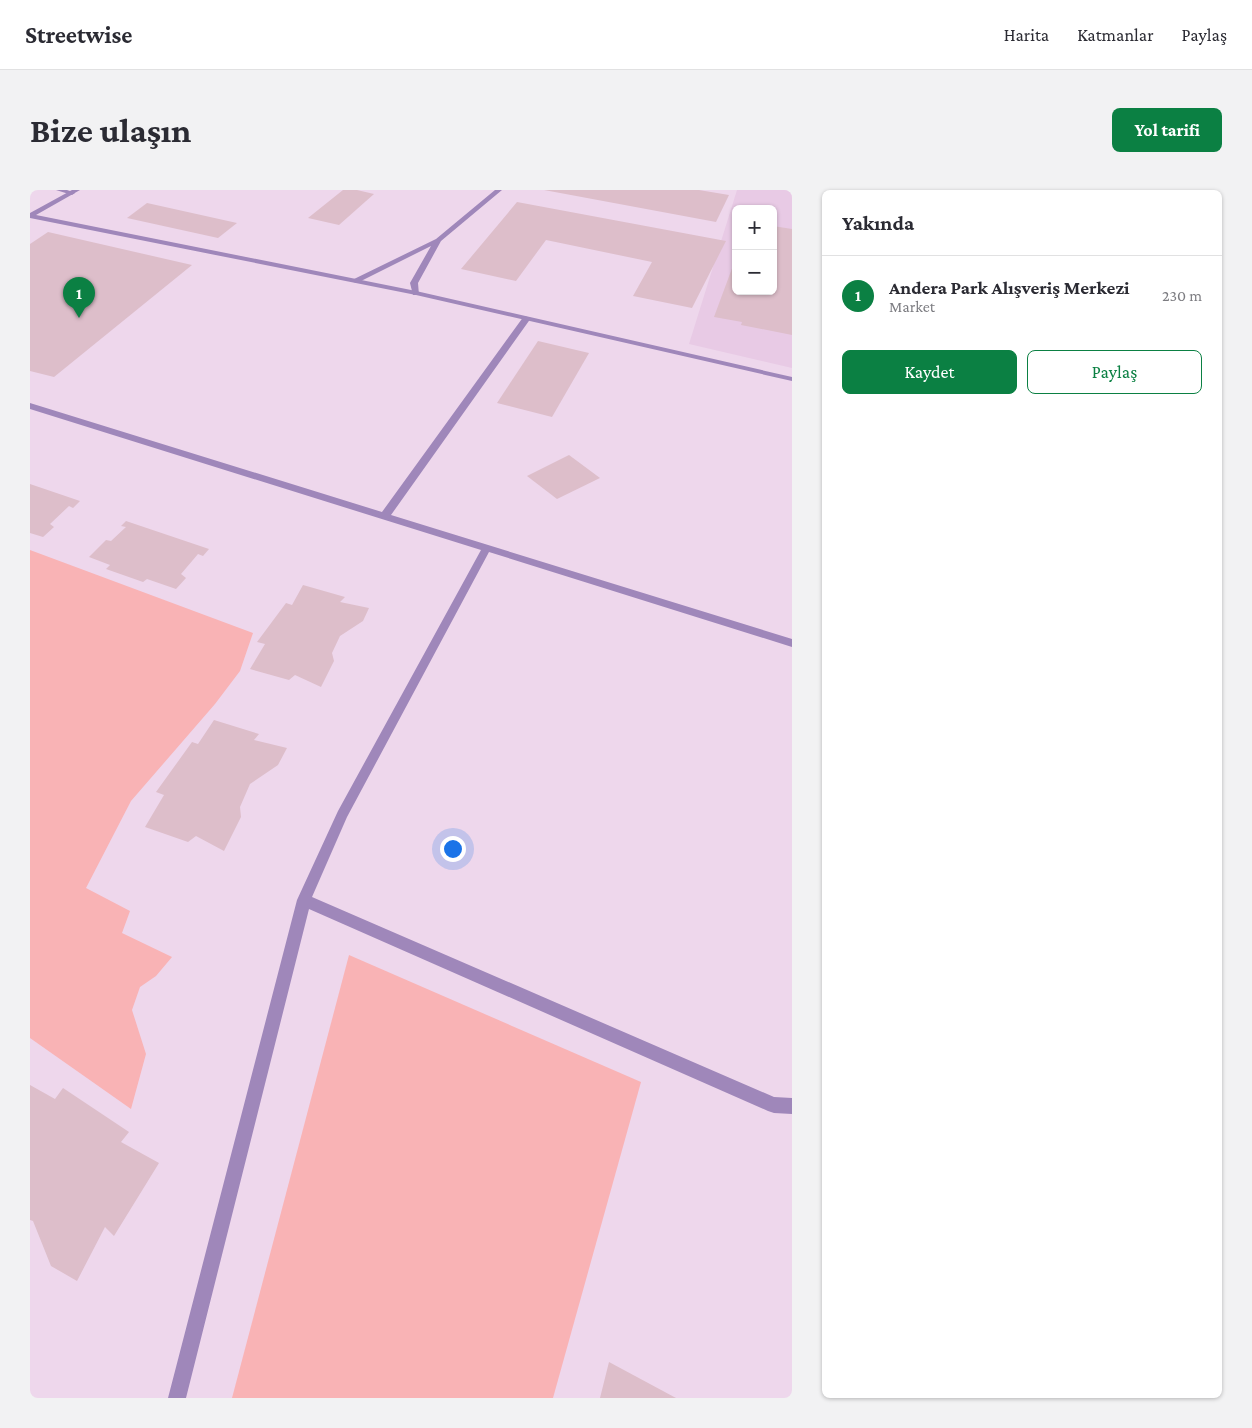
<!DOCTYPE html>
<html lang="tr">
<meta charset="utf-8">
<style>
:root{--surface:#fff;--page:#f2f2f3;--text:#2b2b33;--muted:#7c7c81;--line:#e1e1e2;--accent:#0b8043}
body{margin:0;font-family:"Crimson Pro",serif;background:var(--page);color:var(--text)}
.controls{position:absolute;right:15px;top:15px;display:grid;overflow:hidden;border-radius:8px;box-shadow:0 1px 4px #0004}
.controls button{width:45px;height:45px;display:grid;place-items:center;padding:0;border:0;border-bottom:1px solid var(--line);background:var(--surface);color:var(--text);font:25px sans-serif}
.you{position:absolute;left:422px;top:658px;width:18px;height:18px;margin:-12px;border:4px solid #fff;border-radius:50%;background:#1a73e8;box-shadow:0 0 0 8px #1a73e833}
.badge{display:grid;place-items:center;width:32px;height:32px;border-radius:50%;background:var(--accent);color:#fff;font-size:16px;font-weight:700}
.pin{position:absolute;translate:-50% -41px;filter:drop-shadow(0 1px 2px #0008)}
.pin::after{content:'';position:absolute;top:26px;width:18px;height:15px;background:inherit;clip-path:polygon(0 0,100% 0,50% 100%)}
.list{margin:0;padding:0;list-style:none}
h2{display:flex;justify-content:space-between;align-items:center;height:65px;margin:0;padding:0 20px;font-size:21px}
h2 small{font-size:16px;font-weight:400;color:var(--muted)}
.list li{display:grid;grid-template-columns:32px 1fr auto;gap:15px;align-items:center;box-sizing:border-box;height:80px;padding:0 20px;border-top:1px solid var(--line)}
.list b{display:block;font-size:19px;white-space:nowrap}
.list p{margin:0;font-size:16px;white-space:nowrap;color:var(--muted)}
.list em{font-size:16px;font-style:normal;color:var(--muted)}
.actions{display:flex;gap:10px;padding:15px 20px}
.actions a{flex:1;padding:11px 0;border:1px solid var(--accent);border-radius:8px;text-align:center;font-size:18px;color:var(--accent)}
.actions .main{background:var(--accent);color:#fff}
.map{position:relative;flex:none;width:762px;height:1208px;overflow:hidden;border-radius:8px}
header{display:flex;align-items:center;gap:30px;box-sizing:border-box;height:70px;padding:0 25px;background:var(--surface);border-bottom:1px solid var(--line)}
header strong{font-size:24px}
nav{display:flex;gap:28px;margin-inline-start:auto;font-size:18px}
.intro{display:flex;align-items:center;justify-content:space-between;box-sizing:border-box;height:120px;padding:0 30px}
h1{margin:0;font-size:35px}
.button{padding:12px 22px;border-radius:8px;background:var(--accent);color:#fff;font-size:18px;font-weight:700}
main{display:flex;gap:30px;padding:0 30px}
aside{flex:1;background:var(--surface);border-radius:8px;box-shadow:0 1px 4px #0004}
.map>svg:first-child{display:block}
.built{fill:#e8cae5;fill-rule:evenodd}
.green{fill:#f9b3b5}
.building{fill:#ddbeca}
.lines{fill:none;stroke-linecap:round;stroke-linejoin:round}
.minor{fill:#9f87ba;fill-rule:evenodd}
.tertiary{fill:#9f87ba;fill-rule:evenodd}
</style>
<header>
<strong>Streetwise</strong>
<nav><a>Harita</a><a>Katmanlar</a><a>Paylaş</a></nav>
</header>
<div class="intro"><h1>Bize ulaşın</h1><a class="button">Yol tarifi</a></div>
<main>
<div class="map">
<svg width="762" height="1208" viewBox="0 0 762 1208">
<rect width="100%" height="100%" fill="#eed7ec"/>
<path class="built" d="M707,0H762V178L659,154ZM706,19H743V101H706Z"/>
<g class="green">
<polygon points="0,360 223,443 210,481 185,514 101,611 56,698 100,721 92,743 142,767 126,786 110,797 102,820 116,864 101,919 0,848"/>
<polygon points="319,765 611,892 523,1208 202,1208"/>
</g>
<g class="building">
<polygon points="313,0 327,0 344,4 309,35 278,28"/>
<polygon points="514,0 669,0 699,5 686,32"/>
<polygon points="487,12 696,51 662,118 603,106 622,72 516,50 486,91 431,79"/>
<polygon points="117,13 207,33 188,48 97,28"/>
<polygon points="743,36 762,39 762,145 711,135 712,132 684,127 704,73 706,73 706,101 743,101"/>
<polygon points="18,42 162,75 24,187 0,181 0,54"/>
<polygon points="508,151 559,163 522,227 467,213"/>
<polygon points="539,265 570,288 527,309 497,286"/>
<polygon points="0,294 50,311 43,318 39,316 20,334 24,337 13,347 0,343"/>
<polygon points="96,331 179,359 173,366 168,364 151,384 156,388 146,399 117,389 113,392 76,379 80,375 59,367 76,350 81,351 96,337 91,336"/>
<polygon points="273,395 315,407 310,412 339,418 333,431 310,446 302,463 304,471 291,497 265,485 259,490 220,479 235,454 227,452 256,413 262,415"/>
<polygon points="184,530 229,544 224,550 257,558 248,575 220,594 210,617 211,627 194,661 166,646 158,652 115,637 134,605 126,602 162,552 168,554"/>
<polygon points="0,895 25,909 33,898 99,942 91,952 129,973 84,1046 75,1037 47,1091 21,1076 3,1031 0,1030"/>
<polygon points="579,1172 646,1208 570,1208"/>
</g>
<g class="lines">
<g class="minor">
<polygon points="26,0 37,0 45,3 42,5"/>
<polygon points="465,0 472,0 411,51 388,93 389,105 383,105 380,93 401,56 327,93 320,91 406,49"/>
<polygon points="494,126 501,128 361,325 762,449 762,457 459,362 317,627 282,707 744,907 762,908 762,924 744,923 738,921 279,719 156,1208 138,1208 267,710 308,621 451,360 0,219 0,213 352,322"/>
</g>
<polygon class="tertiary" points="42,0 50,0 6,25 386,101 762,187 762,191 386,105 0,28 0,23"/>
</g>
</svg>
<div class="controls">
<button>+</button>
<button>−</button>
</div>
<div class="you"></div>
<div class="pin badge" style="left:49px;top:128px">1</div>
</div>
<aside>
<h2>Yakında<small></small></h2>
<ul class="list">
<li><span class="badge">1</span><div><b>Andera Park Alışveriş Merkezi</b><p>Market</p></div><em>230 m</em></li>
</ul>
<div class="actions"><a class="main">Kaydet</a><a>Paylaş</a></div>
</aside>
</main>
